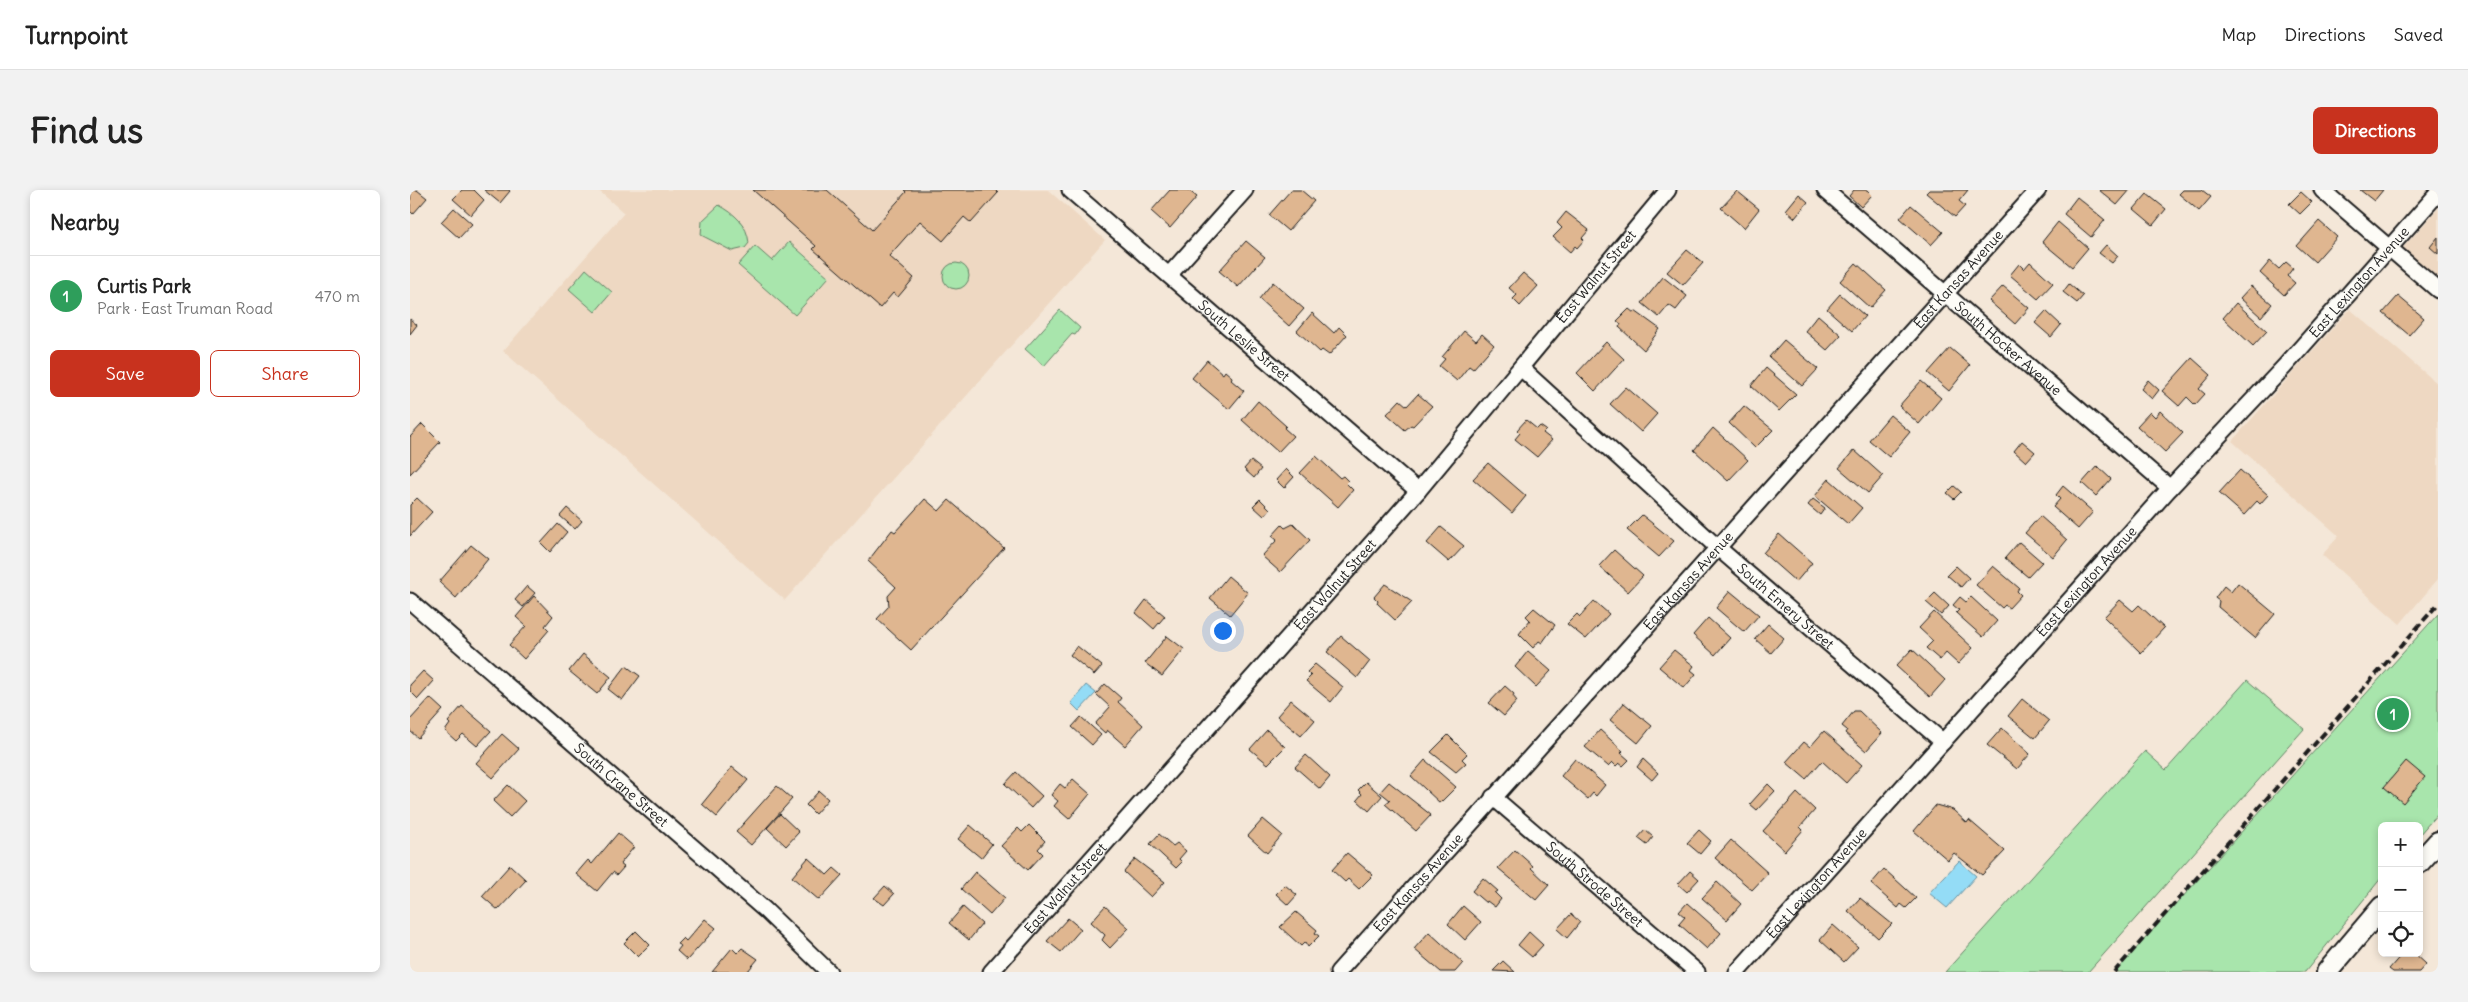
<!DOCTYPE html>
<meta charset="utf-8">
<style>
:root{--surface:#fff;--page:#f2f2f2;--text:#222;--muted:#767676;--line:#e0e0e0;--accent:#c8321e}
body{margin:0;font-family:Delius,sans-serif;background:var(--page);color:var(--text)}
.controls{position:absolute;right:15px;bottom:15px;display:grid;overflow:hidden;border-radius:8px;box-shadow:0 2px 8px #0003}
.controls button{width:45px;height:45px;display:grid;place-items:center;padding:0;border:0;border-bottom:1px solid var(--line);background:var(--surface);color:var(--text);font:25px sans-serif}
.you{position:absolute;left:812px;top:440px;width:18px;height:18px;margin:-12px;border:4px solid #fff;border-radius:50%;background:#1a73e8;box-shadow:0 0 0 8px #1a73e833}
.badge{display:grid;place-items:center;width:32px;height:32px;border-radius:50%;background:var(--accent);color:#fff;font-size:16px;font-weight:700}
.pin{position:absolute;translate:-50% -50%;border:2px solid #fff;box-shadow:0 1px 5px #0006}
.list{margin:0;padding:0;list-style:none}
h2{display:flex;justify-content:space-between;align-items:center;height:65px;margin:0;padding:0 20px;font-size:21px}
h2 small{font-size:16px;font-weight:400;color:var(--muted)}
.list li{display:grid;grid-template-columns:32px 1fr auto;gap:15px;align-items:center;box-sizing:border-box;height:80px;padding:0 20px;border-top:1px solid var(--line)}
.list b{display:block;font-size:19px;white-space:nowrap}
.list p{margin:0;font-size:16px;white-space:nowrap;color:var(--muted)}
.list em{font-size:16px;font-style:normal;color:var(--muted)}
.actions{display:flex;gap:10px;padding:15px 20px}
.actions a{flex:1;padding:11px 0;border:1px solid var(--accent);border-radius:8px;text-align:center;font-size:18px;color:var(--accent)}
.actions .main{background:var(--accent);color:#fff}
.icon{flex:none;width:28px;height:28px;fill:none;stroke:currentColor;stroke-width:2;stroke-linecap:round;stroke-linejoin:round}
.map{position:relative;flex:none;width:2028px;height:782px;overflow:hidden;border-radius:8px}
header{display:flex;align-items:center;gap:30px;box-sizing:border-box;height:70px;padding:0 25px;background:var(--surface);border-bottom:1px solid var(--line)}
header strong{font-size:24px}
nav{display:flex;gap:28px;margin-inline-start:auto;font-size:18px}
.intro{display:flex;align-items:center;justify-content:space-between;box-sizing:border-box;height:120px;padding:0 30px}
h1{margin:0;font-size:35px}
.button{padding:12px 22px;border-radius:8px;background:var(--accent);color:#fff;font-size:18px;font-weight:700}
main{display:flex;gap:30px;padding:0 30px}
aside{flex:1;background:var(--surface);border-radius:8px;box-shadow:0 2px 8px #0003}
.map>svg:first-child{display:block}
.built{fill:#eed8c2}
.green{fill:#a8e5ac;stroke:#628064}
.water{fill:#94dcf6;stroke:#648f9f}
.building{fill:#dfb690;stroke:#1c1c1c}
.lines{fill:none;stroke-linecap:round;stroke-linejoin:round}
.minor-casing{stroke:#1c1c1c;stroke-width:19}
.secondary-casing{stroke:#1c1c1c;stroke-width:24}
.minor{stroke:#fdfcf7;stroke-width:15}
.secondary{stroke:#fdfcf7;stroke-width:20}
.rail{stroke:#1c1c1c;stroke-width:4;stroke-dasharray:8 4;stroke-linecap:butt}
.labels{text-anchor:middle;dominant-baseline:central;stroke-width:4;stroke-linejoin:round;paint-order:stroke}
.street-label{font-size:14px;fill:#1c1c1c;stroke:#fdfcf7}
</style>
<header>
<strong>Turnpoint</strong>
<nav><a>Map</a><a>Directions</a><a>Saved</a></nav>
</header>
<div class="intro"><h1>Find us</h1><a class="button">Directions</a></div>
<main>
<aside>
<h2>Nearby<small></small></h2>
<ul class="list">
<li><span class="badge" style="background:#2e9e5b">1</span><div><b>Curtis Park</b><p>Park · East Truman Road</p></div><em>470 m</em></li>
</ul>
<div class="actions"><a class="main">Save</a><a>Share</a></div>
</aside>
<div class="map">
<svg width="2028" height="782" viewBox="0 0 2028 782">
<rect width="100%" height="100%" fill="#f4e7d8"/>
<filter id="ink" filterUnits="userSpaceOnUse"><feTurbulence type="fractalNoise" baseFrequency=".02" numOctaves="2"/><feDisplacementMap in="SourceGraphic" scale="10" xChannelSelector="R" yChannelSelector="G"/><feConvolveMatrix kernelMatrix="1 2 1 2 8 2 1 2 1" color-interpolation-filters="sRGB"/></filter>
<g filter="url(#ink)">
<g class="built">
<polygon points="188,0 638,0 695,50 375,410 93,161 214,23"/>
<polygon points="2028,19 2028,93 1991,60"/>
<polygon points="1940,119 2028,194 2028,389 1990,434 1912,365 1929,346 1822,251"/>
</g>
<g class="green">
<path d="M309,15C325,24 337,34 339,53L335,58L322,61L291,45L292,31Z"/>
<polygon points="379,52 419,87 385,125 328,75 345,56 362,71"/>
<circle cx="546" cy="86" r="13"/>
<polygon points="176,79 202,102 185,122 159,99"/>
<polygon points="650,120 670,138 665,145 662,144 634,176 615,159"/>
<polygon points="2028,424 2028,623 2009,645 2009,636 1972,636 1972,687 1895,782 1705,782"/>
<polygon points="1837,490 1894,539 1678,782 1535,782 1735,561 1756,580"/>
</g>
<g class="water">
<polygon points="676,495 686,503 669,521 661,513"/>
<polygon points="1549,671 1566,686 1537,718 1519,703"/>
</g>
<g class="building">
<polygon points="1,0 7,0 17,8 3,24 0,21"/>
<polygon points="52,0 64,0 74,10 61,25 43,9"/>
<polygon points="74,0 99,0 100,1 90,13"/>
<polygon points="343,0 417,0 462,40 496,2 494,0 585,0 588,3 561,33 554,27 533,51 510,31 479,66 504,88 488,107 483,103 470,118 403,59 406,56"/>
<polygon points="760,0 778,0 787,7 760,38 741,21"/>
<polygon points="881,0 891,0 904,11 878,41 859,25"/>
<polygon points="1444,0 1457,0 1462,5 1451,17 1439,6"/>
<polygon points="1519,0 1558,0 1549,11 1555,16 1545,27 1516,3"/>
<polygon points="1689,0 1720,0 1707,15"/>
<polygon points="1773,0 1792,0 1801,7 1789,21 1769,4"/>
<polygon points="1950,0 1973,0 1964,11"/>
<polygon points="1327,1 1349,19 1334,38 1311,18"/>
<polygon points="1891,2 1902,12 1890,24 1879,14"/>
<polygon points="1389,4 1398,12 1385,28 1376,20"/>
<polygon points="1737,4 1756,19 1743,35 1724,19"/>
<polygon points="1667,7 1695,30 1681,47 1654,24"/>
<polygon points="1501,15 1533,42 1521,55 1490,28"/>
<polygon points="44,18 62,34 49,48 31,32"/>
<polygon points="1156,22 1179,40 1172,48 1174,50 1167,58 1165,56 1160,62 1143,47 1152,38 1147,33"/>
<polygon points="1909,31 1927,47 1905,72 1887,56"/>
<polygon points="1648,32 1678,58 1662,77 1632,52"/>
<polygon points="2028,47 2028,64 2020,57"/>
<polygon points="836,51 855,67 828,97 809,81"/>
<polygon points="1696,55 1708,66 1702,73 1689,63"/>
<polygon points="1277,60 1293,73 1273,95 1257,82"/>
<polygon points="1860,71 1869,79 1876,72 1883,78 1877,86 1885,93 1874,105 1850,83"/>
<polygon points="1620,72 1643,93 1628,109 1600,85 1609,74 1614,79"/>
<polygon points="1446,73 1476,100 1460,118 1430,91"/>
<polygon points="1113,83 1128,96 1110,116 1103,109 1107,105 1099,98"/>
<polygon points="1253,87 1277,106 1266,120 1259,115 1249,127 1232,113"/>
<polygon points="863,92 894,119 879,136 849,109"/>
<polygon points="1659,94 1673,106 1667,113 1653,102"/>
<polygon points="1593,96 1619,118 1605,134 1579,111"/>
<polygon points="1841,96 1862,114 1851,127 1830,108"/>
<polygon points="1430,104 1455,126 1442,141 1417,119"/>
<polygon points="1988,106 2014,128 1999,145 1973,123"/>
<polygon points="1826,113 1857,141 1843,156 1813,128"/>
<polygon points="1219,119 1224,123 1225,121 1250,139 1234,160 1209,137 1211,134 1207,131"/>
<polygon points="1636,121 1651,135 1641,147 1625,133"/>
<polygon points="902,123 924,143 929,137 937,145 919,165 912,160 910,162 887,141"/>
<polygon points="1408,125 1431,145 1417,160 1395,141"/>
<polygon points="0,129 7,135 0,144"/>
<polygon points="1054,141 1066,151 1072,144 1084,155 1063,179 1059,176 1047,191 1029,176 1035,169 1032,167"/>
<polygon points="1374,150 1408,179 1392,196 1359,167"/>
<polygon points="1196,152 1214,169 1185,201 1167,183"/>
<polygon points="1540,158 1560,175 1539,201 1518,183"/>
<polygon points="1782,168 1801,185 1789,199 1795,204 1785,215 1777,207 1769,216 1752,201"/>
<polygon points="797,170 813,184 815,181 822,187 821,190 834,201 819,219 782,188"/>
<polygon points="1356,178 1386,204 1369,221 1341,196"/>
<polygon points="1738,190 1749,200 1742,209 1731,199"/>
<polygon points="1511,191 1531,208 1509,234 1489,216"/>
<polygon points="1216,197 1247,224 1231,242 1200,214"/>
<polygon points="1008,204 1022,216 1003,236 1001,235 995,240 977,224 990,210 997,216"/>
<polygon points="848,211 876,236 874,238 883,246 868,262 832,230"/>
<polygon points="1334,216 1363,240 1345,258 1319,233"/>
<polygon points="1750,221 1773,243 1755,262 1727,236 1740,222 1745,227"/>
<polygon points="1480,225 1500,242 1479,267 1459,250"/>
<polygon points="1116,230 1127,239 1130,236 1136,240 1133,243 1142,250 1127,267 1105,249 1110,243 1107,240"/>
<polygon points="12,234 30,252 0,284 0,247"/>
<polygon points="1303,238 1338,270 1318,291 1284,260"/>
<polygon points="1612,251 1625,262 1616,272 1604,261"/>
<polygon points="1444,260 1473,286 1458,303 1429,278"/>
<polygon points="906,266 930,288 933,286 938,291 936,293 943,300 928,317 890,283"/>
<polygon points="841,271 851,279 844,288 834,279"/>
<polygon points="1078,273 1116,306 1102,323 1063,289"/>
<polygon points="1687,276 1701,289 1686,306 1672,293"/>
<polygon points="876,279 884,287 874,298 866,290"/>
<polygon points="1830,280 1858,305 1850,314 1847,311 1834,325 1809,303"/>
<polygon points="1419,289 1452,318 1438,334 1405,306"/>
<polygon points="1544,296 1551,302 1544,309 1537,303"/>
<polygon points="1653,296 1683,322 1668,339 1643,317 1650,309 1646,305"/>
<polygon points="7,308 22,322 0,346 0,315"/>
<polygon points="515,309 529,321 539,310 594,358 501,460 467,429 479,416 478,406 486,397 458,371 482,340 485,342"/>
<polygon points="850,309 860,319 854,326 843,316"/>
<polygon points="1403,309 1415,318 1410,325 1398,315"/>
<polygon points="157,318 172,331 165,339 150,326"/>
<polygon points="1232,325 1264,351 1249,367 1217,340"/>
<polygon points="1630,326 1657,350 1643,367 1615,343"/>
<polygon points="148,334 157,342 140,362 131,353"/>
<polygon points="883,334 900,350 870,382 852,366 867,350 862,346 872,335 875,338"/>
<polygon points="1031,337 1054,356 1039,372 1017,353"/>
<polygon points="1369,344 1402,373 1386,392 1353,363"/>
<polygon points="1609,352 1632,372 1618,387 1595,368"/>
<polygon points="61,355 78,369 46,408 29,392"/>
<polygon points="1204,360 1233,386 1218,402 1189,376"/>
<polygon points="1546,376 1559,388 1551,397 1537,385"/>
<polygon points="1583,376 1609,398 1607,401 1611,405 1599,418 1595,415 1592,418 1566,395"/>
<polygon points="818,386 838,403 820,425 800,408"/>
<polygon points="1828,393 1865,424 1845,448 1808,417 1809,411 1805,408 1814,396 1821,402"/>
<polygon points="975,394 1002,412 985,430 967,413 968,411 964,407"/>
<polygon points="117,396 125,403 113,417 105,410"/>
<polygon points="1320,401 1349,425 1334,442 1306,418"/>
<polygon points="1525,403 1539,416 1531,425 1516,412"/>
<polygon points="124,406 143,426 135,436 139,440 114,469 99,455 116,436 106,427"/>
<polygon points="1550,407 1556,412 1561,407 1587,431 1573,447 1546,423 1549,420 1543,415"/>
<polygon points="736,410 755,426 744,439 726,423"/>
<polygon points="1710,410 1723,421 1729,415 1754,438 1731,463 1694,427"/>
<polygon points="1184,411 1199,424 1176,449 1157,434 1167,424 1170,427"/>
<polygon points="1124,418 1145,435 1132,453 1129,451 1123,458 1109,444 1120,430 1116,426"/>
<polygon points="1524,422 1563,458 1548,474 1536,463 1530,470 1516,458 1523,451 1509,438"/>
<polygon points="1298,428 1320,448 1305,465 1283,445"/>
<polygon points="1358,434 1374,448 1361,463 1345,449"/>
<polygon points="757,446 774,459 752,486 735,473"/>
<polygon points="931,446 960,471 947,488 917,462"/>
<polygon points="667,456 692,476 684,485 660,465"/>
<polygon points="1502,459 1535,490 1520,507 1486,476"/>
<polygon points="1264,460 1284,476 1281,480 1286,484 1274,498 1249,477"/>
<polygon points="1118,461 1141,481 1126,497 1105,477"/>
<polygon points="173,464 201,487 187,504 159,481"/>
<polygon points="905,474 933,497 921,512 896,491 901,486 897,482"/>
<polygon points="216,476 230,486 212,510 198,499"/>
<polygon points="13,481 24,491 8,509 0,501 0,495"/>
<polygon points="695,494 711,508 708,512 733,535 715,556 697,540 695,543 685,534 700,517 686,504"/>
<polygon points="1095,496 1104,504 1103,506 1107,511 1094,526 1079,513"/>
<polygon points="20,508 33,520 8,548 0,541 0,530"/>
<polygon points="1612,509 1639,531 1625,548 1598,526"/>
<polygon points="881,510 905,530 891,546 867,526"/>
<polygon points="1214,513 1242,536 1228,553 1200,530"/>
<polygon points="52,516 81,541 67,556 53,544 46,551 35,541 40,534 38,532"/>
<polygon points="1444,521 1449,521 1472,543 1456,561 1435,543 1437,540 1432,536"/>
<polygon points="671,527 691,545 682,555 662,537"/>
<polygon points="1592,538 1620,564 1607,579 1577,555"/>
<polygon points="857,540 875,557 858,574 840,559"/>
<polygon points="1190,540 1213,561 1211,563 1219,570 1213,576 1209,573 1206,576 1202,572 1198,576 1175,557"/>
<polygon points="1414,541 1452,575 1436,593 1412,571 1396,589 1376,572 1394,552 1400,557"/>
<polygon points="92,544 109,559 83,588 66,573"/>
<polygon points="1038,545 1057,564 1052,569 1056,573 1046,582 1021,562"/>
<polygon points="896,565 920,587 910,599 885,577"/>
<polygon points="1165,569 1195,595 1186,606 1183,603 1178,609 1151,586"/>
<polygon points="1233,569 1248,583 1242,590 1227,577"/>
<polygon points="1015,570 1046,597 1030,613 1001,586"/>
<polygon points="1996,571 2015,587 1993,613 1974,597"/>
<polygon points="322,577 338,590 307,627 292,614"/>
<polygon points="606,582 632,606 621,618 595,594"/>
<polygon points="663,589 680,604 659,629 644,616 648,611 641,605 650,594 655,598"/>
<polygon points="956,592 972,606 959,621 947,610 952,604 948,600"/>
<polygon points="979,592 1021,625 1006,641 975,614 980,610 970,602"/>
<polygon points="1358,594 1365,601 1347,620 1340,614"/>
<polygon points="98,595 115,611 100,627 83,611"/>
<polygon points="367,596 382,609 341,655 326,642"/>
<polygon points="409,601 418,609 405,624 396,615"/>
<polygon points="1387,603 1405,620 1390,637 1393,640 1375,661 1353,641"/>
<polygon points="1526,615 1543,620 1557,633 1559,630 1595,661 1572,685 1544,663 1538,670 1504,641"/>
<polygon points="370,624 389,642 376,656 357,638"/>
<polygon points="853,629 872,645 857,663 838,646"/>
<polygon points="560,635 582,654 571,668 548,649"/>
<polygon points="619,635 635,651 628,659 633,664 618,680 591,656 608,638 612,642"/>
<polygon points="1235,640 1243,647 1237,655 1228,648"/>
<polygon points="1289,640 1301,651 1290,664 1277,653"/>
<polygon points="208,643 224,657 210,674 214,677 207,685 203,682 187,701 166,684 178,670 182,674"/>
<polygon points="749,644 763,656 767,653 776,661 769,669 772,672 766,678 740,654"/>
<polygon points="1321,650 1358,683 1342,700 1305,668"/>
<polygon points="1105,660 1123,676 1121,678 1139,695 1126,710 1088,678"/>
<polygon points="937,663 963,685 949,699 938,689 935,692 922,680"/>
<polygon points="398,668 417,685 424,678 432,685 409,710 382,687"/>
<polygon points="725,669 755,692 741,707 714,682"/>
<polygon points="100,675 116,690 88,720 72,706"/>
<polygon points="1474,679 1506,708 1496,718 1491,714 1488,718 1461,694"/>
<polygon points="1280,681 1289,689 1277,702 1268,694"/>
<polygon points="565,682 595,708 580,725 551,699"/>
<polygon points="1073,688 1088,701 1085,703 1091,709 1085,717 1077,711 1076,713 1062,701"/>
<polygon points="1307,692 1331,714 1317,730 1292,708"/>
<polygon points="875,695 887,705 878,715 866,704"/>
<polygon points="475,696 484,704 474,715 464,708"/>
<polygon points="1450,708 1482,734 1468,748 1438,721"/>
<polygon points="1277,713 1311,743 1297,759 1269,734 1275,727 1269,722"/>
<polygon points="695,716 719,738 700,758 692,750 695,745 681,732"/>
<polygon points="1053,716 1071,732 1055,750 1038,734"/>
<polygon points="553,717 572,734 559,750 539,733"/>
<polygon points="886,722 907,740 905,743 909,746 898,757 895,752 891,756 870,737"/>
<polygon points="1161,724 1170,732 1157,748 1147,739"/>
<polygon points="658,728 671,739 651,762 637,751"/>
<polygon points="295,729 306,738 277,770 267,761 271,756 267,754 273,748 276,751"/>
<polygon points="1423,735 1448,757 1434,772 1410,750"/>
<polygon points="226,741 240,755 228,767 214,753"/>
<polygon points="1019,742 1053,773 1045,782 1031,782 1004,759"/>
<polygon points="1119,742 1133,755 1122,767 1108,755"/>
<polygon points="322,758 327,763 332,758 348,769 337,782 302,782"/>
<polygon points="1993,763 2004,763 2016,774 2009,782 1983,782 1979,779"/>
<polygon points="1093,771 1105,782 1083,781"/>
</g>
<g class="lines">
<g class="minor-casing">
<g id="minor">
<path id="s1" d="M660,0L1008,301"/>
<path id="s2" d="M1415,0L1760,298"/>
<polyline points="1912,0 2028,100"/>
<polyline points="759,85 835,0"/>
<path id="s3" d="M1111,178L1307,357L1533,552"/>
<path id="s4" d="M0,411L355,720L419,782"/>
<path id="s5" d="M1083,607L1287,782"/>
<path id="s6" d="M581,782L1008,301L1258,0"/>
<path id="s7" d="M928,782L1628,0"/>
<path id="s8" d="M1327,782L1760,298L1874,177L2028,3"/>
</g>
</g>
<g class="secondary-casing">
<g id="secondary">
<polyline points="2009,673 2028,652"/>
<polyline points="1917,782 1972,717"/>
</g>
</g>
<use href="#minor" class="minor"/>
<use href="#secondary" class="secondary"/>
<polyline class="rail" points="1704,782 2028,414"/>
</g>
</g>
<g class="labels">
<g class="street-label">
<text stroke="none"><textPath href="#s6" startOffset="922">East Walnut Street</textPath></text>
<text stroke="none"><textPath href="#s7" startOffset="930">East Kansas Avenue</textPath></text>
<text stroke="none"><textPath href="#s8" startOffset="929">East Lexington Avenue</textPath></text>
<text stroke="none"><textPath href="#s1" startOffset="230">South Leslie Street</textPath></text>
<text stroke="none"><textPath href="#s2" startOffset="242">South Hocker Avenue</textPath></text>
<text stroke="none"><textPath href="#s7" startOffset="525">East Kansas Avenue</textPath></text>
<text stroke="none"><textPath href="#s8" startOffset="524">East Lexington Avenue</textPath></text>
<text stroke="none"><textPath href="#s6" startOffset="518">East Walnut Street</textPath></text>
<text stroke="none"><textPath href="#s3" startOffset="356">South Emery Street</textPath></text>
<text stroke="none"><textPath href="#s4" startOffset="280">South Crane Street</textPath></text>
<text stroke="none"><textPath href="#s7" startOffset="120">East Kansas Avenue</textPath></text>
<text stroke="none"><textPath href="#s8" startOffset="119">East Lexington Avenue</textPath></text>
<text stroke="none"><textPath href="#s5" startOffset="134">South Strode Street</textPath></text>
<text stroke="none"><textPath href="#s6" startOffset="112">East Walnut Street</textPath></text>
</g>
</g>
</svg>
<div class="controls">
<button>+</button>
<button>−</button>
<button><svg class="icon" aria-label="locate" viewBox="0 0 24 24"><circle cx="12" cy="12" r="6"/><path d="M12 2v4M12 18v4M2 12h4M18 12h4"/></svg></button>
</div>
<div class="you"></div>
<div class="pin badge" style="left:1983px;top:524px;background:#2e9e5b">1</div>
</div>
</main>
